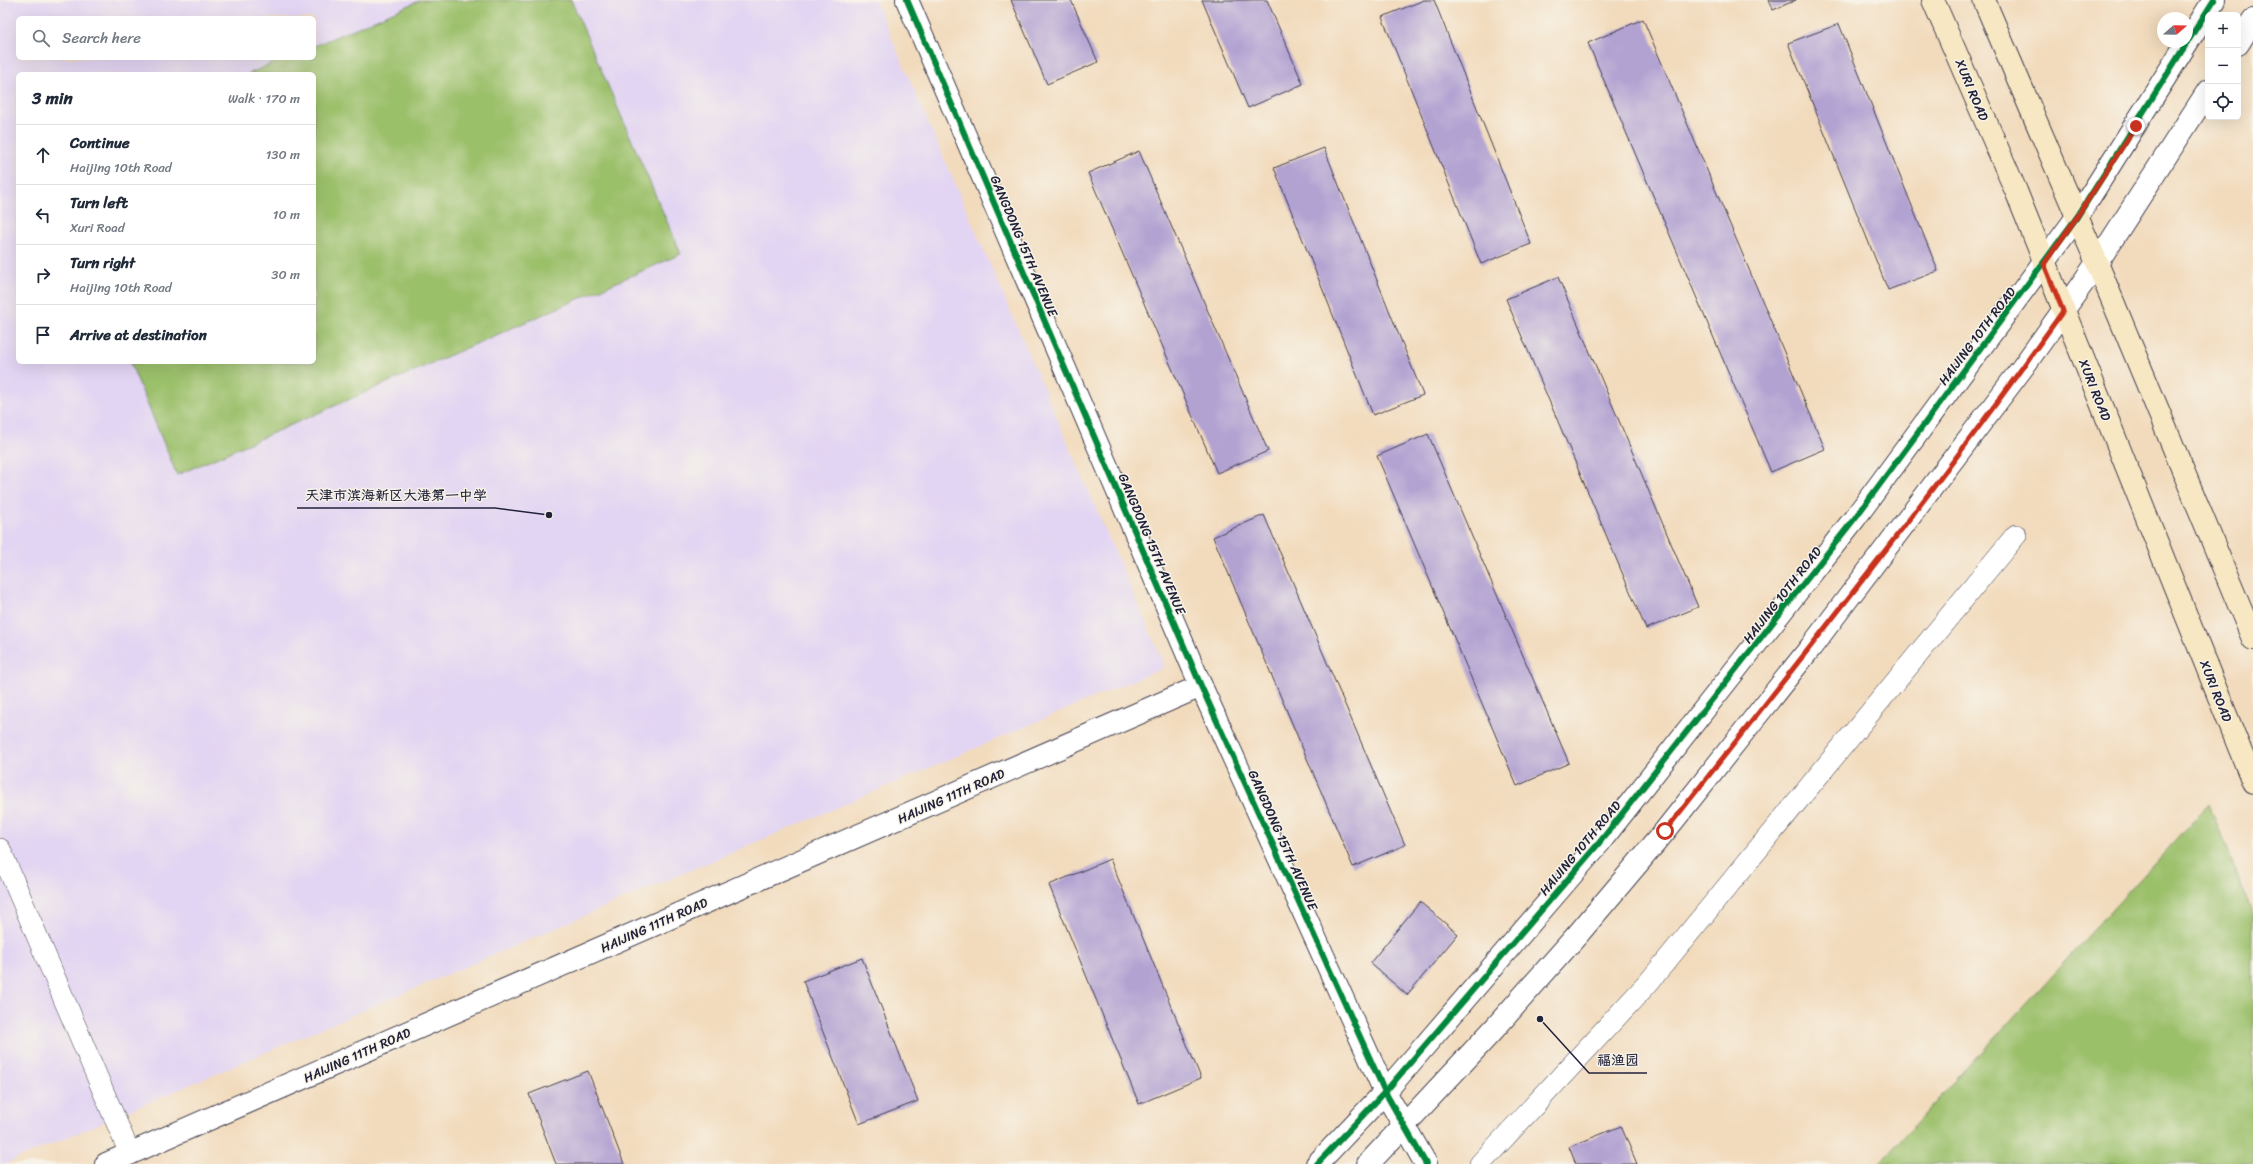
<!DOCTYPE html>
<meta charset="utf-8">
<style>
:root{--surface:#fff;--page:#f6f6f7;--text:#1f2937;--muted:#747a83;--line:#e0e1e3}
body{margin:0;font-family:Sriracha,"LXGW WenKai TC",sans-serif;background:var(--page);color:var(--text)}
.controls{position:absolute;right:12px;top:12px;display:grid;overflow:hidden;border-radius:6px;box-shadow:0 4px 16px #0002}
.controls button{width:36px;height:36px;display:grid;place-items:center;padding:0;border:0;border-bottom:1px solid var(--line);background:var(--surface);color:var(--text);font:20px sans-serif}
.compass{position:absolute;left:2157px;top:12px;width:36px;height:36px;border-radius:50%;background:var(--surface);box-shadow:0 4px 16px #0002;rotate:70deg}
.stop{position:absolute;width:12px;height:12px;margin:-9px;border:3px solid #c8321e;border-radius:50%;background:#fff}
.stop.end{background:#c8321e;border-color:#fff;box-shadow:0 1px 4px #0008}
.list{margin:0;padding:0;list-style:none}
h2{display:flex;justify-content:space-between;align-items:center;height:52px;margin:0;padding:0 16px;font-size:17px}
h2 small{font-size:13px;font-weight:400;color:var(--muted)}
.list li{display:grid;grid-template-columns:26px 1fr auto;gap:12px;align-items:center;box-sizing:border-box;height:60px;padding:0 16px;border-top:1px solid var(--line)}
.list b{display:block;font-size:15px;white-space:nowrap}
.list p{margin:0;font-size:13px;white-space:nowrap;color:var(--muted)}
.list em{font-size:13px;font-style:normal;color:var(--muted)}
.icon{flex:none;width:22px;height:22px;fill:none;stroke:currentColor;stroke-width:2;stroke-linecap:round;stroke-linejoin:round}
.map{position:relative;flex:none;width:2253px;height:1164px;overflow:hidden}
.search{position:absolute;background:var(--surface);box-shadow:0 4px 16px #0002;left:16px;top:16px;width:300px;height:44px;display:flex;align-items:center;gap:10px;box-sizing:border-box;padding:0 14px;border-radius:6px;color:var(--muted);font-size:15px}
.panel{position:absolute;background:var(--surface);box-shadow:0 4px 16px #0002;left:16px;top:72px;width:300px;height:292px;border-radius:6px}
.map>svg:first-child{display:block}
.built{fill:#e2d4f3;fill-rule:evenodd}
.green{fill:#9bc06b;stroke:#5e7153}
.building{fill:#b2a2d2}
.lines{fill:none;stroke-linecap:round;stroke-linejoin:round}
.service-casing{stroke:#413e4e;stroke-width:22}
.minor-casing{stroke:#413e4e;stroke-width:24}
.tertiary-casing{stroke:#413e4e;stroke-width:24}
.secondary-casing{stroke:#413e4e;stroke-width:24}
.service{stroke:#fff;stroke-width:21}
.minor{stroke:#fff;stroke-width:22}
.tertiary{stroke:#fff;stroke-width:22}
.secondary{stroke:#f7e8c3;stroke-width:22}
.cycleway-casing{stroke:#f7f3e8;stroke-width:8}
.cycleway{stroke:#00873e;stroke-width:6}
.route{stroke:#c8321e;stroke-width:5}
.labels{text-anchor:middle;dominant-baseline:central;stroke-width:3;stroke-linejoin:round;paint-order:stroke}
.street-label{font-size:13px;fill:#22223b;stroke:#f7f3e8}
.leader{fill:none;stroke:#22223b;stroke-width:1.5}
.callout-dot{fill:#22223b;stroke:#f7f3e8;stroke-width:1.5}
.callout-label{font-size:14px;text-anchor:middle;font-weight:bold;fill:#22223b;stroke:#f7f3e8;stroke-width:3;stroke-linejoin:round;paint-order:stroke}
</style>
<div class="map">
<svg width="2253" height="1164" viewBox="0 0 2253 1164">
<rect width="100%" height="100%" fill="#f7f3e8"/>
<filter id="ink" filterUnits="userSpaceOnUse"><feTurbulence type="fractalNoise" baseFrequency=".025" numOctaves="2"/><feDisplacementMap in="SourceGraphic" scale="8" xChannelSelector="R" yChannelSelector="G"/><feConvolveMatrix kernelMatrix="1 2 1 2 8 2 1 2 1" color-interpolation-filters="sRGB"/></filter>
<filter id="wash" filterUnits="userSpaceOnUse"><feTurbulence type="fractalNoise" baseFrequency=".012" numOctaves="4" result="noise"/><feDisplacementMap in="SourceGraphic" scale="16" xChannelSelector="R" yChannelSelector="G"/><feGaussianBlur stdDeviation="0.9" result="paint"/><feColorMatrix in="noise" values="0 0 0 0 0 0 0 0 0 0 0 0 0 0 0 0 0 1.4 0 .05"/><feComposite in="paint" operator="in"/></filter>
<g filter="url(#wash)">
<rect width="100%" height="100%" fill="#f2dbbd"/>
<path class="built" d="M0,0H875L1165,667L5,1164H0ZM18,18H314V58H18ZM18,74H314V362H18Z"/>
<g class="green">
<polygon points="421,0 571,0 681,254 177,475 130,362 314,362 314,74 248,74 285,58 314,58 314,46"/>
<polygon points="2209,804 2253,915 2253,1164 1879,1164"/>
</g>
<g id="blocks">
<g class="building">
<polygon points="1011,0 1071,0 1098,62 1047,84"/>
<polygon points="1202,0 1267,0 1303,84 1248,108"/>
<polygon points="1424,0 1434,0 1531,244 1481,264 1382,17"/>
<polygon points="1769,0 1796,0 1773,10"/>
<polygon points="1643,19 1825,449 1771,472 1588,43"/>
<polygon points="1839,24 1938,271 1888,290 1788,43"/>
<polygon points="1324,148 1423,395 1373,415 1274,168"/>
<polygon points="1139,151 1268,451 1217,473 1088,173"/>
<polygon points="1558,277 1698,607 1646,629 1506,299"/>
<polygon points="1428,434 1569,763 1517,786 1377,456"/>
<polygon points="1264,515 1405,845 1353,867 1213,537"/>
<polygon points="1110,859 1201,1078 1139,1104 1049,885"/>
<polygon points="1420,902 1458,934 1407,995 1370,963"/>
<polygon points="862,958 918,1101 859,1124 803,981"/>
<polygon points="588,1071 624,1164 556,1164 529,1094"/>
<polygon points="1621,1126 1637,1164 1576,1164 1569,1147"/>
</g>
</g>
</g>
<g filter="url(#ink)">
<use href="#blocks" fill-opacity="0" stroke="#413e4e" stroke-width="1"/>
<g class="lines">
<g class="service-casing">
<g id="service">
<polyline points="0,849 130,1154"/>
<polyline points="1480,1164 1648,983 2016,535"/>
</g>
</g>
<g class="minor-casing">
<g id="minor">
<polyline points="907,0 1201,686 1385,1092 1426,1164"/>
<polyline points="106,1164 1201,686"/>
</g>
</g>
<g class="tertiary-casing">
<g id="tertiary">
<polyline points="2238,44 2253,20"/>
<polyline points="1317,1164 1385,1092 1599,843 1855,518 2077,217 2214,0"/>
<polyline points="1368,1164 1494,1029 1579,933 1665,831 1811,647 2023,367 2097,263 2208,91"/>
</g>
</g>
<g class="secondary-casing">
<g id="secondary">
<polyline points="1933,0 2016,191 2253,782"/>
<polyline points="1984,0 2097,263 2253,639"/>
</g>
</g>
<use href="#service" class="service"/>
<use href="#minor" class="minor"/>
<use href="#tertiary" class="tertiary"/>
<use href="#secondary" class="secondary"/>
<g class="cycleway-casing">
<g id="cycleway">
<polyline points="907,0 1201,686 1385,1092 1426,1164"/>
<polyline points="1317,1164 1385,1092 1599,843 1855,518 2077,217 2214,0"/>
</g>
</g>
<use href="#cycleway" class="cycleway"/>
</g>
</g>
<g class="lines" filter="url(#ink)">
<path class="route" d="M1665,831C1800,660 1937,489 2063,311L2044,264L2077,217L2136,126"/>
</g>
<g class="labels">
<g class="street-label">
<text transform="translate(1972 90) rotate(67)">XURI ROAD</text>
<text transform="translate(1024 246) rotate(67)">GANGDONG 15TH AVENUE</text>
<text transform="translate(1977 336) rotate(-53)">HAIJING 10TH ROAD</text>
<text transform="translate(2095 390) rotate(68)">XURI ROAD</text>
<text transform="translate(1152 544) rotate(67)">GANGDONG 15TH AVENUE</text>
<text transform="translate(1782 595) rotate(-52)">HAIJING 10TH ROAD</text>
<text transform="translate(2216 691) rotate(68)">XURI ROAD</text>
<text transform="translate(951 796) rotate(-24)">HAIJING 11TH ROAD</text>
<text transform="translate(1283 840) rotate(66)">GANGDONG 15TH AVENUE</text>
<text transform="translate(1580 848) rotate(-50)">HAIJING 10TH ROAD</text>
<text transform="translate(654 925) rotate(-24)">HAIJING 11TH ROAD</text>
<text transform="translate(357 1055) rotate(-24)">HAIJING 11TH ROAD</text>
</g>
</g>
<path class="leader" d="M549 515L495 508H297M1540 1019L1589 1073H1647"/>
<g class="callout-dot">
<circle cx="549" cy="515" r="4"/>
<circle cx="1540" cy="1019" r="4"/>
</g>
<g class="callout-label">
<text x="396" y="500">天津市滨海新区大港第一中学</text>
<text x="1618" y="1065">福渔园</text>
</g>
</svg>
<div class="controls">
<button>+</button>
<button>−</button>
<button><svg class="icon" aria-label="locate" viewBox="0 0 24 24"><circle cx="12" cy="12" r="6"/><path d="M12 2v4M12 18v4M2 12h4M18 12h4"/></svg></button>
</div>
<svg class="compass" viewBox="-18 -18 36 36"><path d="M0-13l5 13h-10z" fill="#e53935"/><path d="M0 13l5-13h-10z" fill="#747a83"/></svg>
<div class="stop" style="left:1665px;top:831px"></div>
<div class="stop end" style="left:2136px;top:126px"></div>
<div class="search"><svg class="icon" aria-label="search" viewBox="0 0 24 24"><circle cx="10" cy="10" r="6"/><path d="M15 15l6 6"/></svg>Search here</div>
<section class="panel">
<h2>3 min<small>Walk · 170 m</small></h2>
<ul class="list">
<li><svg class="icon" aria-label="ahead" viewBox="0 0 24 24"><path d="M12 20V5M6 11l6-6 6 6"/></svg><div><b>Continue</b><p>Haijing 10th Road</p></div><em>130 m</em></li>
<li><svg class="icon" aria-label="left" viewBox="0 0 24 24"><path d="M17 20v-9H6M10 6l-5 5 5 5"/></svg><div><b>Turn left</b><p>Xuri Road</p></div><em>10 m</em></li>
<li><svg class="icon" aria-label="right" viewBox="0 0 24 24"><path d="M7 20v-9h11M14 6l5 5-5 5"/></svg><div><b>Turn right</b><p>Haijing 10th Road</p></div><em>30 m</em></li>
<li><svg class="icon" aria-label="arrive" viewBox="0 0 24 24"><path d="M6 21V4h12l-3 4 3 4H6"/></svg><div><b>Arrive at destination</b></div></li>
</ul>
</section>
</div>
